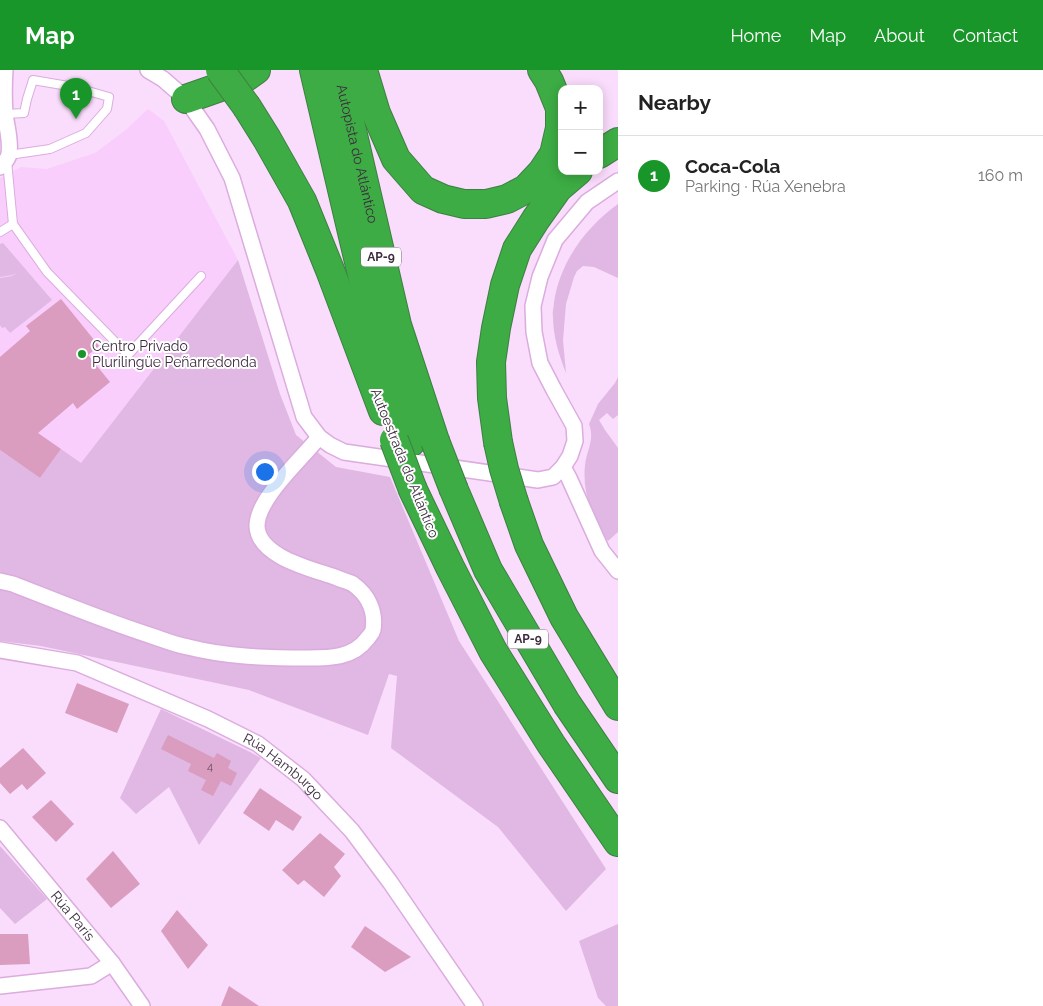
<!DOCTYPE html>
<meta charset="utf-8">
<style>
:root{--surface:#fff;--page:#f2f2f2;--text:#222;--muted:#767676;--line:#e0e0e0;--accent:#189629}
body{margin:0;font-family:Raleway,sans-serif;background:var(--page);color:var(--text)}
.controls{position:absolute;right:15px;top:15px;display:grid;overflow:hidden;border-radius:10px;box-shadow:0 2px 12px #0003}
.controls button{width:45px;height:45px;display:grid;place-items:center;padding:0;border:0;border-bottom:1px solid var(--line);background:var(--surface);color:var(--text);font:25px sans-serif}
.you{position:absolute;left:264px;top:401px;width:18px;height:18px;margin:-12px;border:4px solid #fff;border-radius:50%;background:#1a73e8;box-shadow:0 0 0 8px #1a73e833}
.badge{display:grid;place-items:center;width:32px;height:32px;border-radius:50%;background:var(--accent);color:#fff;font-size:16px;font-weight:700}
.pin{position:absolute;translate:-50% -41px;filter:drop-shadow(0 1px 2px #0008)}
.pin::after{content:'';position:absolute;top:26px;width:18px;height:15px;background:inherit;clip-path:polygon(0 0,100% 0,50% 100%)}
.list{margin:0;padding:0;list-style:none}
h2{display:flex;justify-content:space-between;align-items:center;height:65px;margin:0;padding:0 20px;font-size:21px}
h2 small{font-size:16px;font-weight:400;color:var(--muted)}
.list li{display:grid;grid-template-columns:32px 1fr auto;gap:15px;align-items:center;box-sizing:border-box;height:80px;padding:0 20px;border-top:1px solid var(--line)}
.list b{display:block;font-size:19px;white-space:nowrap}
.list p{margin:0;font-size:16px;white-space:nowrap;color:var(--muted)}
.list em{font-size:16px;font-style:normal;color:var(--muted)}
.map{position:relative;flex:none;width:618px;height:936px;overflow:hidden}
header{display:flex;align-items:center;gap:30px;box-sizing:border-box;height:70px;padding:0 25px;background:var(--accent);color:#fff}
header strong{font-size:24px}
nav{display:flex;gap:28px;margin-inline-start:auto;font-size:18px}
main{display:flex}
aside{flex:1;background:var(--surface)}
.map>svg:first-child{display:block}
.built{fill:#f9cefc}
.green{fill:#e0b8e3}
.building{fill:#da9cbf}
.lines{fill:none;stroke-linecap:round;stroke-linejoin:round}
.lane-casing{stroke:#dbacde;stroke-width:10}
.street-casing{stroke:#dbacde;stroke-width:18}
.highway-casing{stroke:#3d7f42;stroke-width:30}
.lane{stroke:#fff;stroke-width:8}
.street{stroke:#fff;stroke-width:15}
.highway{stroke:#3dac44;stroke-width:28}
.highway-bridge-casing{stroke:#3d7f42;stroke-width:30;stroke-linecap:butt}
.highway-bridge{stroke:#3dac44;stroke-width:28}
.poi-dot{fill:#189629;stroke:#fff;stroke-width:2}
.labels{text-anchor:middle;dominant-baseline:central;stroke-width:4;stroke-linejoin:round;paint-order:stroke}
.number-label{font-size:11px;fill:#64475f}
.shield{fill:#fff;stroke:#776b79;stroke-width:1}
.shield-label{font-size:12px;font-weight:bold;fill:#3d2b3f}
.street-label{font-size:14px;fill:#3d2b3f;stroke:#fff}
.poi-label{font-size:14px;fill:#3d2b3f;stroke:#fff;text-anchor:start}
</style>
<header>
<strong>Map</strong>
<nav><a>Home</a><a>Map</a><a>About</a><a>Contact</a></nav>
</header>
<main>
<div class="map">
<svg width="618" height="936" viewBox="0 0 618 936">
<rect width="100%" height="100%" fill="#fadcfc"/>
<polygon class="built" points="148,39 164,51 238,190 81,393 40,408 0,380 0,108 21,97 47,99 95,83 127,59"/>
<g class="green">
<path d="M618,134V208L594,197L583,196L577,201L574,207L566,234L563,270L566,303C559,285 553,266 553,247C552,242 554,237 554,232C560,192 586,157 618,134Z"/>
<polygon points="3,173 52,230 10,263 5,257 2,258 0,255 0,208 12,206 17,203 12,205 0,207 0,174"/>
<polygon points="238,190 280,324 296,365 336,397 390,407 459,571 606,799 566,841 498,757 391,678 397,606 389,604 368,665 249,620 41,576 0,571 0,380 40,408 61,379 81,393"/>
<path d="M618,307V345L613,349L607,343L599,350L605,360L618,378V462L608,471C592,450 582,421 585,395C587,379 595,370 589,354L598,334L615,313Z"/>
<polygon points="161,639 250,682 261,688 199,775 169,717 136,744 120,728"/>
<polygon points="0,776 47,829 15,854 0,838"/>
<polygon points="618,854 618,936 606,936 598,928 579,871"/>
</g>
<g class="building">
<polygon points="61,229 99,276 88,285 110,312 77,339 73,333 38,363 61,379 40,408 0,380 0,287 30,261 26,256"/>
<polygon points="77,613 129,634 117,663 65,643"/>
<polygon points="168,665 214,688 217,683 231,691 228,698 237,703 231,716 221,711 213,726 201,720 206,710 188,701 191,694 161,679"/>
<polygon points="23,678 46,703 27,720 22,714 10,724 0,713 0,698"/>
<polygon points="260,718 302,747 293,761 276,750 269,761 243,743"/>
<polygon points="51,730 74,754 56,772 32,747"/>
<polygon points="320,763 345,784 334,797 341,806 324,827 304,810 298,815 282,800"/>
<polygon points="113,781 140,814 111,838 86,809"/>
<polygon points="177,840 208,875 188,899 161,861"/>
<polygon points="365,856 411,887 385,902 351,877"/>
<polygon points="0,864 28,864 30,894 0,895"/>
<polygon points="229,916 259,936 221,936"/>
</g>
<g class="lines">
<g class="lane-casing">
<g id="lane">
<polyline points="3,46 5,44 24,43 27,29 33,10 74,17 109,27 107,39 86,63 50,79 9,85"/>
<polyline points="7,91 13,154 47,202 128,285 201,206"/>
<polyline points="0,162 13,154"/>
</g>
</g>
<g class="street-casing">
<g id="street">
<polyline points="148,0 163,9 186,29 207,59 232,108 304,347 319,367 330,375 344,382 538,410 553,407 563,397 570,386 575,371 574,356 554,320 540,293 534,262 533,236 540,207 555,170 587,132 618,111"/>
<path d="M0,97C4,93 8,90 9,84C11,71 7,58 5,44C4,30 4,15 5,0"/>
<polyline points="563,397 569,408 602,481 618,501"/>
<path d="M0,511L13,514C59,532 105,551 152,566C164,570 176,575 188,577C227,587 268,588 308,588C330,588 353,588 367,569C369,566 372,564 373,560C376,541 368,525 353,514C348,511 341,510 335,507C312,499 258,487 257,456C257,428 302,389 319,367"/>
<path id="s1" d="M0,580L77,593L208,649L258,674L303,709L352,761L390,812L475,936"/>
<path id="s2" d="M0,758L112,893L142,936"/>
<polyline points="0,916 91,906 112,893"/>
</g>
</g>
<g class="highway-casing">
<g id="highway">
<polyline points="314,0 367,226 385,290 411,372"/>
<path id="s3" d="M338,0L397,255L435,371"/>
<polyline points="363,0 376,43 396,89 423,120 443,129 464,134 486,134 507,129 526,119 542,102 554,84 560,58 560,38 549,11 542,0"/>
<polyline points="186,29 243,9 256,0"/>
<polyline points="247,37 267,69 302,131 330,200 383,341"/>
<polyline points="599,84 618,72"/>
<polyline points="498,372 492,328 491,292 496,258 505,215 517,179 536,149 558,118 578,101"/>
<polyline points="413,420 450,497 493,581 551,674 618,772"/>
<polyline points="454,420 488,500 567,634 618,709"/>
<polyline points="514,432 529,475 564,547 618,636"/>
</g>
</g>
<use href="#lane" class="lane"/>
<use href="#street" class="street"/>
<use href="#highway" class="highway"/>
<g class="highway-bridge-casing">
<g id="highway-bridge">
<polyline points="220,0 247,37"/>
<polyline points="394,370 413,420"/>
<polyline points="435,371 454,420"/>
<polyline points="498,372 504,399 514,432"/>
</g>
</g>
<use href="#highway-bridge" class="highway-bridge"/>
</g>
<circle class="poi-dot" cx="82" cy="284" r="5"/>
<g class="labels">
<g class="number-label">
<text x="210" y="696">4</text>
</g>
<g class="shield">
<rect x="361" y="177.5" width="40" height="19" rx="4"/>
<rect x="508" y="559.5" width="40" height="19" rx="4"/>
</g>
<g class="shield-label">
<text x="381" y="187">AP-9</text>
<text x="528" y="569">AP-9</text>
</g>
<g class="street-label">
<text stroke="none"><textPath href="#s3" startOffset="86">Autopista do Atlántico</textPath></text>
<text transform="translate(405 393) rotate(68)">Autoestrada do Atlántico</text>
<text stroke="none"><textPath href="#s1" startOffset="310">Rúa Hamburgo</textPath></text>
<text stroke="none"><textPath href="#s2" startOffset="114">Rúa París</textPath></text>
</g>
<g class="poi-label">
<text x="92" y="276">Centro Privado<tspan x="92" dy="16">Plurilingüe Peñarredonda</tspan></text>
</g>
</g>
</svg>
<div class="controls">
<button>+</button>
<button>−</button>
</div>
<div class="you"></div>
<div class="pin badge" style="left:76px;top:49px">1</div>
</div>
<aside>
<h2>Nearby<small></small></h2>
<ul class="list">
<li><span class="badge">1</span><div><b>Coca-Cola</b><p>Parking · Rúa Xenebra</p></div><em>160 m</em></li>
</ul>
</aside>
</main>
